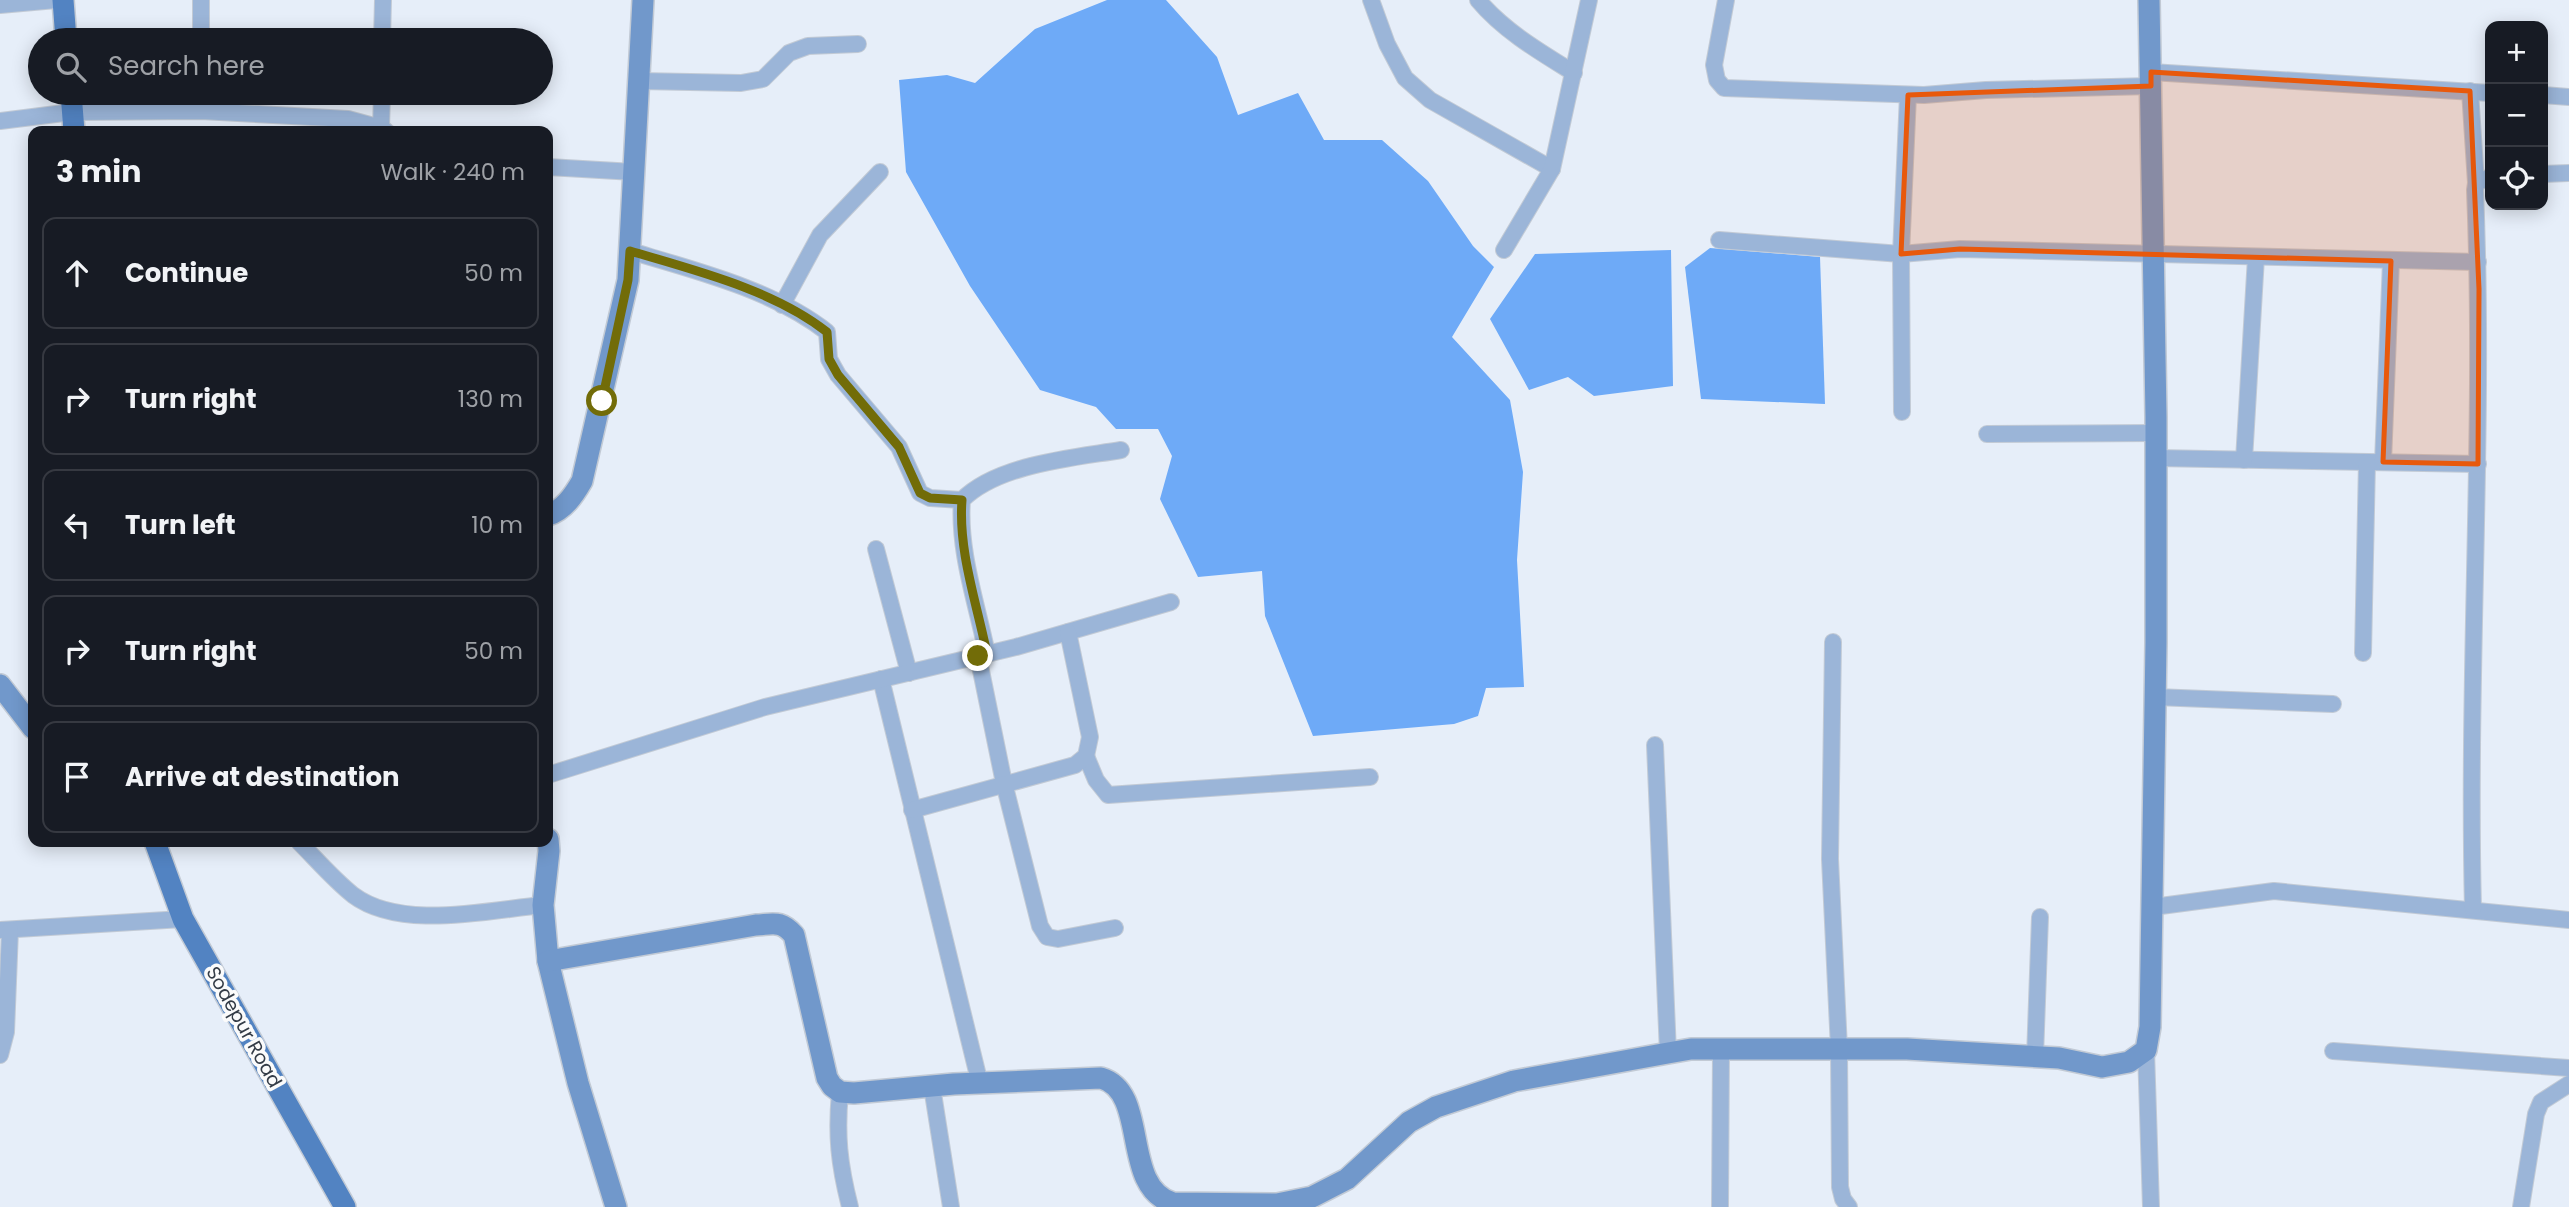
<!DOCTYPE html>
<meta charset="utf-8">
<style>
:root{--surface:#171b24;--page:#20242c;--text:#f1f3f6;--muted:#9ea1a6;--line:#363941}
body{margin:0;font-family:Poppins,sans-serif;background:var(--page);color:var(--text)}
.controls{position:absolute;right:21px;top:21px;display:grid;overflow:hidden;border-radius:14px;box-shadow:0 4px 18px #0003}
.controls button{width:63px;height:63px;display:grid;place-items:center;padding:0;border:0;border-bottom:2px solid var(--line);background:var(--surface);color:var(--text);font:35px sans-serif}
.stop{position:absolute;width:21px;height:21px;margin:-16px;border:5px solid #726c08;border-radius:50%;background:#fff}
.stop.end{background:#726c08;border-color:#fff;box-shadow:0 2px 7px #0008}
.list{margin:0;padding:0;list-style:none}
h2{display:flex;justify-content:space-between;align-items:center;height:91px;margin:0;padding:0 28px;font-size:30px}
h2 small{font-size:23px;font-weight:400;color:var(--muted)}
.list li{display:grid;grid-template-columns:46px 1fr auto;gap:21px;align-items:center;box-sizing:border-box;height:112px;margin:0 14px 14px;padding:0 14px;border:2px solid var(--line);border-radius:14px}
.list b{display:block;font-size:26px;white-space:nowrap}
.list em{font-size:23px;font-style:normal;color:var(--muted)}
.icon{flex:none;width:38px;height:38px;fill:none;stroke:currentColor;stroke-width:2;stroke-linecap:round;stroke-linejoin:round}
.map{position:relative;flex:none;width:2569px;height:1207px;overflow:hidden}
.search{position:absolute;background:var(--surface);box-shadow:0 4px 18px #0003;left:28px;top:28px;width:525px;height:77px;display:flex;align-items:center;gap:18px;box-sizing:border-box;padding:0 24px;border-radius:38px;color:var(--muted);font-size:26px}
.panel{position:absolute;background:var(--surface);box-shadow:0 4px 18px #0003;left:28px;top:126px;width:525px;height:721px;border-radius:14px}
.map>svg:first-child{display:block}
.water{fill:#6eaaf7}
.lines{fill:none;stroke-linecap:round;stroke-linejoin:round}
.street-casing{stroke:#c2cad5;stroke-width:18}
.secondary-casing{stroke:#c2cad5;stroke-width:24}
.primary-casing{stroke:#c2cad5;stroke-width:24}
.street{stroke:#9bb5d8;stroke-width:16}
.secondary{stroke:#7198cb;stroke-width:21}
.primary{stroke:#5283c2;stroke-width:21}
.route{stroke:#726c08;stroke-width:9}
.marked{fill:#e8590c;fill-opacity:0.2;stroke:#e8590c;stroke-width:5;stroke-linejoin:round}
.labels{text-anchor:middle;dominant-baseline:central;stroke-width:7;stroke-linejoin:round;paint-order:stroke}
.street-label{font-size:19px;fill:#343c47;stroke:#fbfbfb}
</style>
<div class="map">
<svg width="2569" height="1207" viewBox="0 0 2569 1207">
<rect width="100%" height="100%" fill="#e6eef9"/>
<g class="water">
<polygon points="1107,0 1166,0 1217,57 1238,115 1298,93 1324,140 1382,140 1428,181 1473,246 1494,267 1452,337 1510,400 1523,472 1517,560 1524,687 1486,688 1478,716 1454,724 1313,736 1265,616 1262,571 1198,577 1160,499 1172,456 1158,429 1116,429 1096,407 1040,390 970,286 906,172 899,80 947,75 975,83 1035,29"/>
<polygon points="1710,248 1820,257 1825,404 1701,399 1685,267"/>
<polygon points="1671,250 1673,386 1594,396 1568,377 1529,390 1490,319 1535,254"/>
</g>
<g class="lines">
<g class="street-casing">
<g id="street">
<polyline points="1371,0 1387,44 1405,78 1430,100 1552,169"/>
<path d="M1478,0C1504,31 1540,52 1574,73"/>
<polyline points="1726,0 1714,65 1717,80 1724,88 1924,95 1986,90 2151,86"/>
<polyline points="0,5 56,0"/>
<polyline points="201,40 201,0"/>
<polyline points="382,40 383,0"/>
<polyline points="2151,72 2490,93"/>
<polyline points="639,81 741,83 763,79 789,53 808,46 858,44"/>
<polyline points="2470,91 2476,183"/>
<polyline points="2543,95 2569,97"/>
<polyline points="201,111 201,93"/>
<polyline points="0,121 72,112 201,111 348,119 381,128 386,131"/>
<polyline points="381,128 382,93"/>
<polyline points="548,167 634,172"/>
<polyline points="2543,174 2569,173"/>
<polyline points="1719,240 1901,254 1960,249 2478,262"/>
<polyline points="1504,250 1552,169 1589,0"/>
<path d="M630,251C694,270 774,290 827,332L829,359L838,375L899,447L920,493L930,498L962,500"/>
<polyline points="782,305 820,235 880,172"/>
<polyline points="1902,412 1901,254 1908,95"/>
<polyline points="1987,434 2156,433"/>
<polyline points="2156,458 2478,464"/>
<polyline points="2244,460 2256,257"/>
<polyline points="2383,462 2391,261"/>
<polyline points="876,549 909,673"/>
<polyline points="1833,642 1830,859 1839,1049 1840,1187 1843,1199 1849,1207"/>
<polyline points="2363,653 2367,462"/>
<path d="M987,654C977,604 958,551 962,500C998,464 1073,458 1121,450"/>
<polyline points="978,656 1004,783 1040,926 1047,937 1058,939 1115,928"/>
<polyline points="881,679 980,1084"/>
<polyline points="2155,697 2333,704"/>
<polyline points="1655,745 1668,1053"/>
<polyline points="1086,756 1096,780 1108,795 1370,777"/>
<polyline points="548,775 765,707 1016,647 1171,602"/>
<polyline points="912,810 1075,765 1086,756 1090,737 1068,632"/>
<path d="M299,842C316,859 334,880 353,895C401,931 488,910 543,905"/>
<polyline points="2153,907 2274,891 2569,920"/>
<path d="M2473,909C2467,669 2485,429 2475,190L2476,183L2490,177"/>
<polyline points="0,930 183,919"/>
<polyline points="2146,1050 2151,1207"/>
<polyline points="2333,1051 2569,1068"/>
<polyline points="0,1055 6,1032 10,930"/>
<polyline points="2035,1057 2040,917"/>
<polyline points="932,1087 951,1207"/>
<path d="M840,1092C836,1135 839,1164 850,1207"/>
<polyline points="1720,1207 1721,1049"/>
<polyline points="2521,1207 2536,1114 2541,1102 2569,1084"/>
</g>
</g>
<g class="secondary-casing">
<g id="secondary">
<path d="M548,515C564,510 574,495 582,481L628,280L643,0"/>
<polyline points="0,685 33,728"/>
<polyline points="548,839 549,851 543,905 548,961 578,1083 616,1207"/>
<path d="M548,961L756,925C774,924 781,920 794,935L827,1078L832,1086L840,1092L854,1093L954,1084L1101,1078C1150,1092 1120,1187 1173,1203L1277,1204L1312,1197L1347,1179L1409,1122L1436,1107L1514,1081L1668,1053L1691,1049H1907L2059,1058L2102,1067L2129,1062L2146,1050L2150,1027L2156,643V417L2149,0"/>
</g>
</g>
<g class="primary-casing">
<g id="primary">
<polyline points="63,0 66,40"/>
<polyline points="71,93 74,131"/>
<polyline points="155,842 183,919 345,1207"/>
</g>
</g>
<use href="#street" class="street"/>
<use href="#secondary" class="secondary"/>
<use href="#primary" class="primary"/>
</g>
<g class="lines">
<path class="route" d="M602,401L628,280L630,251C694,270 774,290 827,332L829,359L838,375L899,447L920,493L930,498L962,500C958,551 977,604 987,654L978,656"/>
</g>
<path class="marked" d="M2151,72L2470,91L2479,289L2478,464L2383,462L2391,261L1960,249L1901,254L1908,95L2151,86Z"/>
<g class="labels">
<g class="street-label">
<text transform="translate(244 1027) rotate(61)">Sodepur Road</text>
</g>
</g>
</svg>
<div class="controls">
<button>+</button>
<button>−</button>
<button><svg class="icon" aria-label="locate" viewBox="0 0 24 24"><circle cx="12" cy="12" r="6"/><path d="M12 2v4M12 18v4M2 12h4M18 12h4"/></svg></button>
</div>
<div class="stop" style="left:602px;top:401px"></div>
<div class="stop end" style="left:978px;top:656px"></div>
<div class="search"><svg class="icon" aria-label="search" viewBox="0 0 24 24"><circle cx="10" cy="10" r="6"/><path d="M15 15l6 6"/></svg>Search here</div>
<section class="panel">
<h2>3 min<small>Walk · 240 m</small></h2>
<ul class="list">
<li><svg class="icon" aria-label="ahead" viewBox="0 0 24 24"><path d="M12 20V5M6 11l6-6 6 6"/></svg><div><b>Continue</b></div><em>50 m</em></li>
<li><svg class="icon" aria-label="right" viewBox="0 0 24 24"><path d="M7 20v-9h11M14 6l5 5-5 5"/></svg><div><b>Turn right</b></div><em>130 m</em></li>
<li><svg class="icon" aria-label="left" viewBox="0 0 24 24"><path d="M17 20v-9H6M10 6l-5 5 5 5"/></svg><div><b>Turn left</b></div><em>10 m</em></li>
<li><svg class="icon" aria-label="right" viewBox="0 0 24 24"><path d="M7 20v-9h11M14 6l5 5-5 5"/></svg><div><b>Turn right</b></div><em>50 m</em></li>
<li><svg class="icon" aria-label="arrive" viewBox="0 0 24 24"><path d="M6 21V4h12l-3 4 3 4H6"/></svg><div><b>Arrive at destination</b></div></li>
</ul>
</section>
</div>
